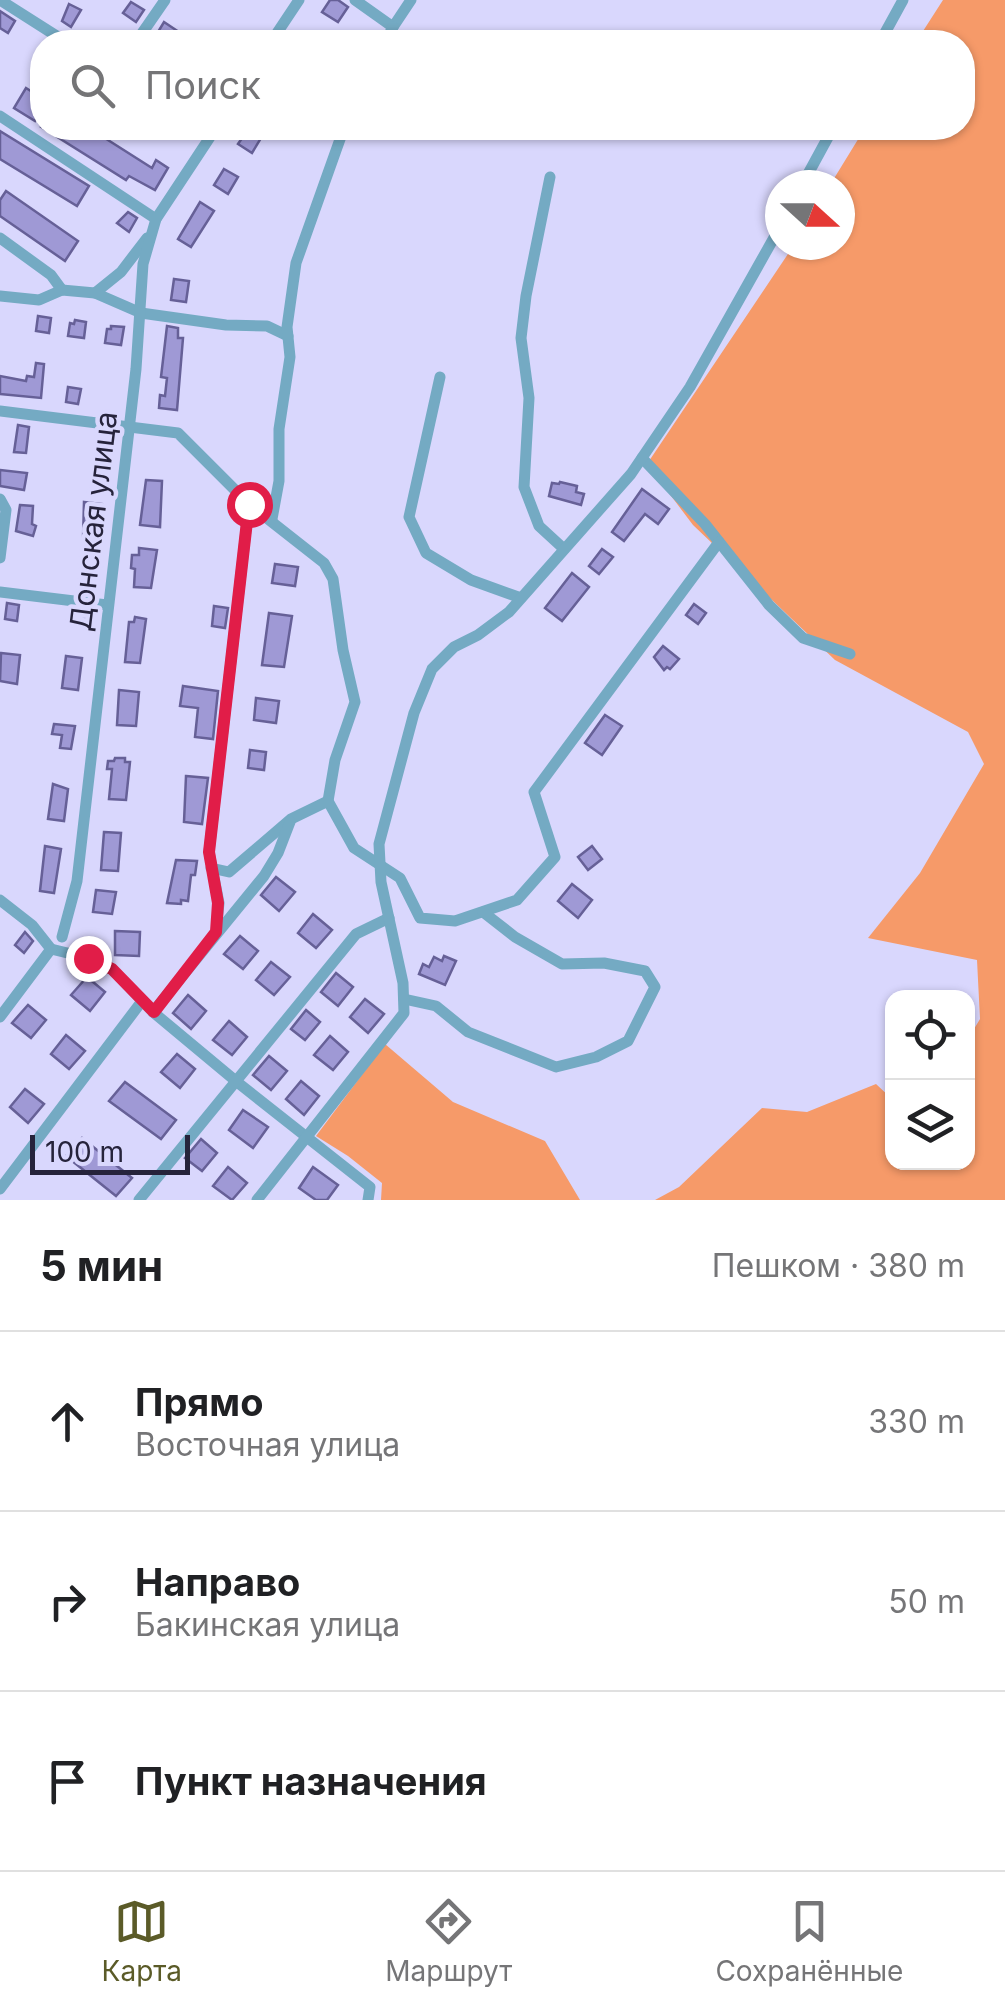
<!DOCTYPE html>
<html lang="ru">
<meta charset="utf-8">
<style>
:root{--surface:#fff;--page:#f6f6f6;--text:#202124;--muted:#757577;--line:#e0e0e0;--accent:#5b5b28}
body{margin:0;font-family:Inter,sans-serif;background:var(--page);color:var(--text)}
.controls{position:absolute;right:30px;bottom:30px;display:grid;overflow:hidden;border-radius:20px;box-shadow:0 2px 8px #0004}
.controls button{width:90px;height:90px;display:grid;place-items:center;padding:0;border:0;border-bottom:2px solid var(--line);background:var(--surface);color:var(--text);font:50px sans-serif}
.compass{position:absolute;left:765px;top:170px;width:90px;height:90px;border-radius:50%;background:var(--surface);box-shadow:0 2px 8px #0004;rotate:111deg}
.scale{position:absolute;left:30px;bottom:25px;width:160px;box-sizing:border-box;padding-left:10px;border:5px solid #26233b;border-top:0;font-size:28px;line-height:35px;white-space:nowrap;color:#26233b;-webkit-text-stroke:8px #d9d7fd;paint-order:stroke}
.stop{position:absolute;width:30px;height:30px;margin:-22px;border:8px solid #e11d48;border-radius:50%;background:#fff}
.stop.end{background:#e11d48;border-color:#fff;box-shadow:0 2px 10px #0008}
.list{margin:0;padding:0;list-style:none}
h2{display:flex;justify-content:space-between;align-items:center;height:130px;margin:0;padding:0 40px;font-size:42px}
h2 small{font-size:32px;font-weight:400;color:var(--muted)}
.list li{display:grid;grid-template-columns:65px 1fr auto;gap:30px;align-items:center;box-sizing:border-box;height:180px;padding:0 40px;border-top:2px solid var(--line)}
.list b{display:block;font-size:38px;white-space:nowrap}
.list p{margin:0;font-size:32px;white-space:nowrap;color:var(--muted)}
.list em{font-size:32px;font-style:normal;color:var(--muted)}
.icon{flex:none;width:55px;height:55px;fill:none;stroke:currentColor;stroke-width:2;stroke-linecap:round;stroke-linejoin:round}
.map{position:relative;flex:none;width:1005px;height:1200px;overflow:hidden}
.search{position:absolute;background:var(--surface);box-shadow:0 2px 8px #0004;left:30px;right:30px;top:30px;height:110px;display:flex;align-items:center;gap:25px;box-sizing:border-box;padding:0 35px;border-radius:40px;color:var(--muted);font-size:38px}
.sheet{height:670px;background:var(--surface)}
nav{display:flex;justify-content:space-around;align-items:center;box-sizing:border-box;height:140px;border-top:2px solid var(--line);background:var(--surface);font-size:28px;color:var(--muted)}
nav a{display:grid;justify-items:center;gap:5px}
nav .on{color:var(--accent)}
.map>svg:first-child{display:block}
.green{fill:#f69a69}
.building{fill:#9f99d5;stroke:#666097;stroke-width:2.5}
.lines{fill:none;stroke-linecap:round;stroke-linejoin:round}
.minor{stroke:#74aac3;stroke-width:11}
.route{stroke:#e11d48;stroke-width:12}
.labels{text-anchor:middle;dominant-baseline:central;stroke-width:9;stroke-linejoin:round;paint-order:stroke}
.street-label{font-size:30px;fill:#26233b;stroke:#d9d7fd}
</style>
<div class="map">
<svg width="1005" height="1200" viewBox="0 0 1005 1200">
<rect width="100%" height="100%" fill="#d9d7fd"/>
<g class="green">
<polygon points="943,0 1005,0 1005,1200 655,1200 679,1187 762,1108 807,1112 876,1084 892,1099 892,1162 968,1162 968,1039 980,1019 977,960 868,938 920,873 984,764 968,732 835,660 693,525 647,464 794,245 840,245 840,185 830,185 865,128 962,128 962,42 916,42"/>
<polygon points="385,1044 453,1102 545,1141 580,1200 381,1200 382,1183 348,1156 316,1136"/>
</g>
<g class="building">
<polygon points="330,0 338,0 348,7 338,22 322,12"/>
<polygon points="131,2 144,10 136,22 123,13"/>
<polygon points="69,4 81,10 71,27 62,21"/>
<polygon points="0,11 15,21 8,33 0,28"/>
<polygon points="164,22 179,32 172,42 152,42"/>
<polygon points="26,88 42,98 42,108 35,121 14,108"/>
<polygon points="43,128 89,128 152,168 156,160 168,168 155,190 129,176 126,180"/>
<polygon points="249,128 267,128 252,153 238,144"/>
<polygon points="0,131 89,186 77,206 0,159"/>
<polygon points="224,169 238,177 228,194 214,185"/>
<polygon points="6,191 78,241 65,261 0,216 0,200"/>
<polygon points="200,202 214,211 191,247 178,239"/>
<polygon points="128,212 137,218 129,232 117,223"/>
<polygon points="174,279 189,281 186,302 171,300"/>
<polygon points="38,316 51,318 49,333 36,331"/>
<polygon points="75,320 86,322 84,338 68,336 70,323 74,324"/>
<polygon points="111,326 124,327 121,345 105,343 107,329 111,329"/>
<polygon points="167,326 178,328 178,338 183,338 177,410 159,408 160,395 165,396 167,378 161,377"/>
<polygon points="36,363 44,364 41,398 0,394 0,376 26,381 27,376 34,377"/>
<polygon points="68,387 81,389 78,404 66,402"/>
<polygon points="18,425 29,427 26,453 14,452"/>
<polygon points="99,436 110,438 109,455 97,453"/>
<polygon points="0,470 27,473 24,490 0,486"/>
<polygon points="146,480 162,481 160,527 140,525"/>
<polygon points="560,482 577,486 576,492 584,494 581,505 549,496 552,483 559,484"/>
<polygon points="642,489 669,509 658,524 645,514 624,541 612,532"/>
<polygon points="84,502 102,504 97,540 83,539"/>
<polygon points="20,505 33,506 32,524 36,526 33,536 16,531"/>
<polygon points="139,548 157,550 151,588 134,587 135,569 131,568 132,555 139,555"/>
<polygon points="602,549 613,557 599,574 589,566"/>
<polygon points="275,564 298,567 295,586 272,583"/>
<polygon points="82,572 94,574 92,591 79,589"/>
<polygon points="572,573 589,587 562,621 545,608"/>
<polygon points="7,603 19,605 17,621 5,619"/>
<polygon points="694,604 706,613 698,624 686,615"/>
<polygon points="214,606 228,608 225,628 212,626"/>
<polygon points="72,611 87,613 85,625 71,624"/>
<polygon points="269,613 292,616 284,667 262,665"/>
<polygon points="135,617 146,619 140,663 125,662 129,622 134,622"/>
<polygon points="663,646 679,659 670,669 667,667 664,670 654,657"/>
<polygon points="1,653 20,655 17,684 0,681"/>
<polygon points="66,656 82,658 78,690 62,688"/>
<polygon points="183,686 218,691 213,739 195,737 198,708 180,706"/>
<polygon points="119,690 139,692 136,726 117,725"/>
<polygon points="256,698 279,701 276,723 254,720"/>
<polygon points="605,715 622,726 602,755 585,743"/>
<polygon points="54,724 75,726 71,749 60,748 62,735 52,734"/>
<polygon points="250,750 266,752 264,770 248,768"/>
<polygon points="115,758 125,758 125,762 130,762 126,800 109,799 112,769 107,769 108,761 114,761"/>
<polygon points="186,776 208,778 202,824 184,822"/>
<polygon points="53,784 68,789 64,821 48,819"/>
<polygon points="104,832 121,833 118,871 101,870"/>
<polygon points="45,846 61,849 54,893 40,891"/>
<polygon points="592,846 602,859 588,870 578,857"/>
<polygon points="176,860 197,861 195,875 191,875 188,901 181,900 181,904 167,903"/>
<polygon points="276,877 295,892 279,911 261,895"/>
<polygon points="572,884 592,900 578,918 558,901"/>
<polygon points="96,890 116,892 112,914 93,912"/>
<polygon points="313,914 332,930 316,948 298,933"/>
<polygon points="115,931 140,932 139,956 115,955"/>
<polygon points="25,932 33,941 24,953 15,945"/>
<polygon points="240,936 258,951 243,969 224,954"/>
<polygon points="444,956 456,961 445,985 419,974 423,964 429,967 434,957 442,961"/>
<polygon points="271,962 290,977 274,995 256,980"/>
<polygon points="336,973 353,987 338,1006 321,992"/>
<polygon points="87,977 105,992 90,1011 71,995"/>
<polygon points="188,995 206,1011 191,1029 173,1013"/>
<polygon points="365,999 384,1014 368,1033 350,1017"/>
<polygon points="28,1005 46,1020 31,1038 12,1023"/>
<polygon points="306,1010 320,1022 305,1040 291,1029"/>
<polygon points="229,1021 247,1037 232,1055 213,1040"/>
<polygon points="66,1035 85,1051 69,1069 51,1054"/>
<polygon points="330,1036 348,1052 333,1070 314,1055"/>
<polygon points="177,1054 195,1069 180,1088 161,1072"/>
<polygon points="269,1056 287,1071 271,1090 253,1075"/>
<polygon points="301,1081 319,1096 304,1115 286,1099"/>
<polygon points="125,1082 176,1120 161,1139 109,1101"/>
<polygon points="25,1089 44,1104 28,1123 10,1107"/>
<polygon points="243,1110 268,1127 253,1148 229,1130"/>
<polygon points="82,1138 132,1178 116,1196 66,1156"/>
<polygon points="201,1139 217,1153 202,1171 185,1158"/>
<polygon points="228,1167 247,1183 232,1200 213,1186"/>
<polygon points="313,1167 338,1185 327,1200 316,1200 299,1188"/>
</g>
<g class="lines">
<g class="minor">
<polyline points="0,0 66,42"/>
<polyline points="355,0 393,27 411,0"/>
<polyline points="136,42 165,0"/>
<polyline points="271,42 299,0"/>
<polyline points="385,42 393,27"/>
<polyline points="880,42 903,0"/>
<polyline points="0,116 156,219"/>
<polyline points="550,177 526,296 521,338 529,398 524,487 539,526 564,549"/>
<polyline points="802,185 833,128"/>
<polyline points="0,238 51,275 62,290"/>
<polyline points="95,293 121,272 147,238"/>
<polyline points="0,296 39,300 62,290 95,293 141,313 226,325 267,326 288,336"/>
<polyline points="440,377 409,517 426,553 471,580 521,598"/>
<polyline points="0,411 178,433 249,504 324,563 333,579 343,650 355,702 335,760 328,801"/>
<polyline points="642,458 705,524 769,605 803,638 850,654"/>
<polyline points="0,499 6,510 0,558"/>
<polyline points="272,519 279,481 279,429 290,357 287,327 296,263 344,128"/>
<polyline points="0,592 107,605"/>
<polyline points="211,868 229,872 291,819 328,801 354,848 400,878 420,918 455,921 517,900 555,857 534,792 719,542"/>
<polyline points="0,900 32,925 51,949 88,958 112,969 153,1012 237,1082 370,1187 368,1200"/>
<polyline points="216,932 219,903 209,852 249,504"/>
<polyline points="62,937 77,881 136,369 143,264 156,219 216,128"/>
<polyline points="404,999 436,1006 468,1032 556,1067 596,1057 628,1041 655,987 645,971 604,963 562,964 515,937 483,912"/>
<polyline points="153,1012 264,876 278,853 290,822"/>
<polyline points="0,1017 51,949"/>
<polyline points="0,1189 142,1001"/>
<polyline points="139,1200 356,934 389,918"/>
<polyline points="257,1200 404,1013 403,983 381,882 379,844 414,713 432,669 454,647 478,635 509,612 631,474 690,387 780,227"/>
</g>
</g>
<g class="lines">
<polyline class="route" points="88,958 112,969 154,1012 216,932 218,903 209,852 249,504"/>
</g>
<g class="labels">
<g class="street-label">
<text transform="translate(93 521) rotate(-83)">Донская улица</text>
</g>
</g>
</svg>
<div class="controls">
<button><svg class="icon" aria-label="locate" viewBox="0 0 24 24"><circle cx="12" cy="12" r="6"/><path d="M12 2v4M12 18v4M2 12h4M18 12h4"/></svg></button>
<button><svg class="icon" aria-label="layers" viewBox="0 0 24 24"><path d="M12 4l9 5-9 5-9-5zM3 14l9 5 9-5"/></svg></button>
</div>
<svg class="compass" viewBox="-18 -18 36 36"><path d="M0-13l5 13h-10z" fill="#e53935"/><path d="M0 13l5-13h-10z" fill="#757577"/></svg>
<div class="scale">100 m</div>
<div class="stop" style="left:249px;top:504px"></div>
<div class="stop end" style="left:88px;top:958px"></div>
<div class="search"><svg class="icon" aria-label="search" viewBox="0 0 24 24"><circle cx="10" cy="10" r="6"/><path d="M15 15l6 6"/></svg>Поиск</div>
</div>
<section class="sheet">
<h2>5 мин<small>Пешком · 380 m</small></h2>
<ul class="list">
<li><svg class="icon" aria-label="ahead" viewBox="0 0 24 24"><path d="M12 20V5M6 11l6-6 6 6"/></svg><div><b>Прямо</b><p>Восточная улица</p></div><em>330 m</em></li>
<li><svg class="icon" aria-label="right" viewBox="0 0 24 24"><path d="M7 20v-9h11M14 6l5 5-5 5"/></svg><div><b>Направо</b><p>Бакинская улица</p></div><em>50 m</em></li>
<li><svg class="icon" aria-label="arrive" viewBox="0 0 24 24"><path d="M6 21V4h12l-3 4 3 4H6"/></svg><div><b>Пункт назначения</b></div></li>
</ul>
</section>
<nav>
<a class="on"><svg class="icon" aria-label="map" viewBox="0 0 24 24"><path d="M3 6l6-2 6 2 6-2v14l-6 2-6-2-6 2zM9 4v14M15 6v14"/></svg>Карта</a>
<a><svg class="icon" aria-label="directions" viewBox="0 0 24 24"><path d="M12 3l9 9-9 9-9-9zM9 14v-3h6M13 9l2 2-2 2"/></svg>Маршрут</a>
<a><svg class="icon" aria-label="saved" viewBox="0 0 24 24"><path d="M7 4h10v16l-5-4-5 4z"/></svg>Сохранённые</a>
</nav>
